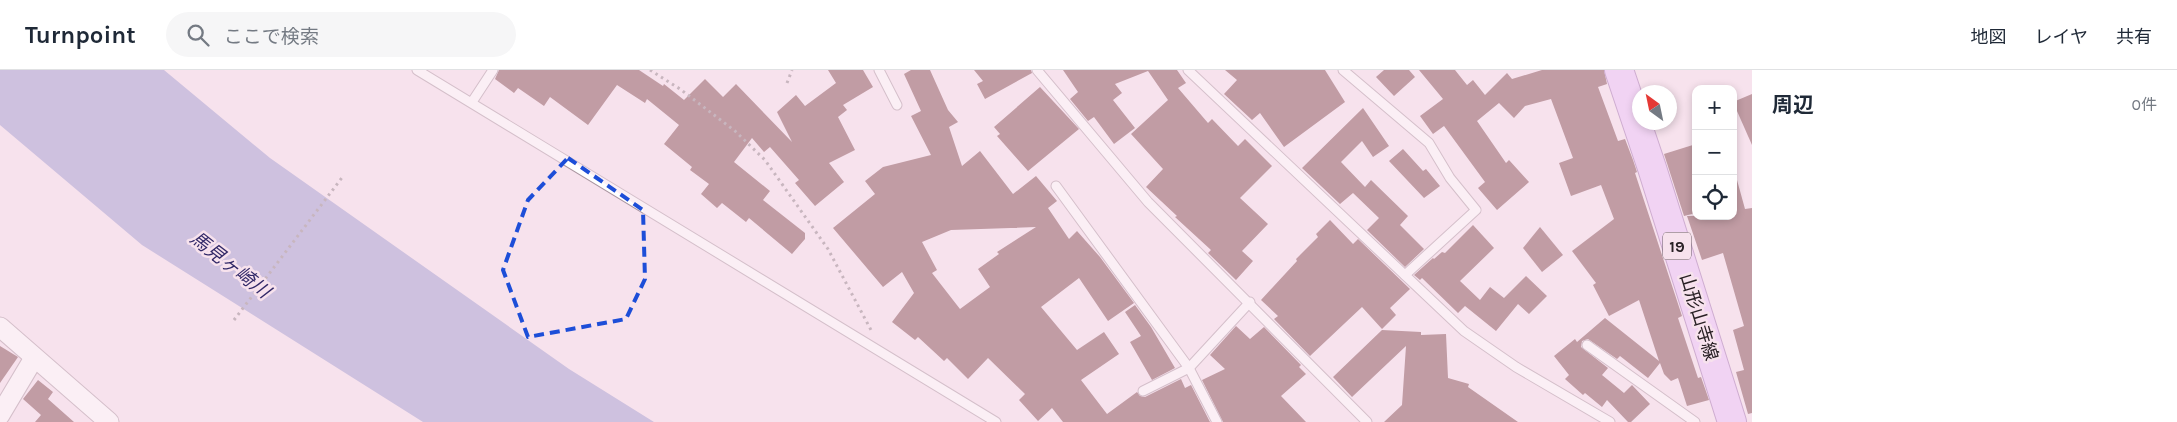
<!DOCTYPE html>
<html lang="ja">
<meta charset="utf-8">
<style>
:root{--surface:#fff;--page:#f6f6f7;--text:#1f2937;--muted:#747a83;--line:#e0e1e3}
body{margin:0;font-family:Karla,"Noto Sans JP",sans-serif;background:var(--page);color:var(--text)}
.controls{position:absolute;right:15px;top:15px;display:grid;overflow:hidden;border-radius:10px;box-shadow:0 2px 8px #0003}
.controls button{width:45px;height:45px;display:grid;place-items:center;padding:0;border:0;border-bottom:1px solid var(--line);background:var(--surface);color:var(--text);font:25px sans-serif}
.compass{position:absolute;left:1632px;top:15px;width:45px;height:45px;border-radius:50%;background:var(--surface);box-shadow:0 2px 8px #0003;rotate:327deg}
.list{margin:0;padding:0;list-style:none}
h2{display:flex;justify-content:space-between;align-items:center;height:65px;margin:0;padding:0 20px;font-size:21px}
h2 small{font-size:16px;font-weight:400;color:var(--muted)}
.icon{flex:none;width:28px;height:28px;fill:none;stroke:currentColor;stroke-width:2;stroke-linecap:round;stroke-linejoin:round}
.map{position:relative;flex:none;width:1752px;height:352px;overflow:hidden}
header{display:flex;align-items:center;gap:30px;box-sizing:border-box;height:70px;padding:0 25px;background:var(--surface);border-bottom:1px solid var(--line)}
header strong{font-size:24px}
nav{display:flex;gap:28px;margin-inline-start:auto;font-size:18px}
.search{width:350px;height:45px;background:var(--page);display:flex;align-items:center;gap:12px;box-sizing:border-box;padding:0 18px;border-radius:28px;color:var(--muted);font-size:19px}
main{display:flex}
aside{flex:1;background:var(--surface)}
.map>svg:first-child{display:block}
.water{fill:#9c9ace}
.building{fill:#7e474c;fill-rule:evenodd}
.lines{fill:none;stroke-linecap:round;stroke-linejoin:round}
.service-casing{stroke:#aa96a1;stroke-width:11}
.minor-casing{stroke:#aa96a1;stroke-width:21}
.primary-casing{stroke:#9c6dae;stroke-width:30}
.path{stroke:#8f8188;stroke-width:3;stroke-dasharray:2.5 4;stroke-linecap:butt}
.service{stroke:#fff;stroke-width:9}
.minor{stroke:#fff;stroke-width:19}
.primary{stroke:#e9c0fb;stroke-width:28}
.marked{fill:none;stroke:#1d4ed8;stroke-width:4;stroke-dasharray:10 6;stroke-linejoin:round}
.labels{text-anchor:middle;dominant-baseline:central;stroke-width:5;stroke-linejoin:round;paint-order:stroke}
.shield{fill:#f7e2ed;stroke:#665a60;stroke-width:1}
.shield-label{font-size:16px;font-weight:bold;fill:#282024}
.street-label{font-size:18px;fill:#282024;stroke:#f7e2ed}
.water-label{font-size:19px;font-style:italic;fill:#322968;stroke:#f7e2ed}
</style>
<header>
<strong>Turnpoint</strong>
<div class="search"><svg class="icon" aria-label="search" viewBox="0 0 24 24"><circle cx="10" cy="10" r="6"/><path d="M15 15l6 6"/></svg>ここで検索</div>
<nav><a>地図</a><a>レイヤ</a><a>共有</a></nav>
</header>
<main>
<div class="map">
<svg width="1752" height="352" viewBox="0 0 1752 352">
<rect width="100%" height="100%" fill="#f7e2ed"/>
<polygon class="water" points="0,0 164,0 270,88 569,299 654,352 423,352 142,175 0,55"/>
<g class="building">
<polygon points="499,0 639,0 663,16 664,14 684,30 705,9 723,27 736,14 792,72 777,42 796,25 805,36 836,13 828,0 863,0 873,17 843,35 847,40 838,47 855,80 829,93 844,112 815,136 795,113 799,110 770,77 764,82 752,68 734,92 770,121 763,130 805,163 805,169 792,184 749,148 746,152 722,133 717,138 701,124 709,114 690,100 692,97 664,74 679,55 647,29 645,33 617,15 588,55 550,27 544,36 518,18 514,23 495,9"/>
<path d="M911,0H930L948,40L958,52L949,57L962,96L980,81L1013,124L1036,106L1057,131L1048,138L1069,169L1077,161L1100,187L1134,233L1108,251L1079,208L1041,237L1077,280L1104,262L1119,284L1081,310L1107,344L1137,322L1140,326L1145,327L1181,309L1185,318L1191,315L1210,352H1063L1052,338L1038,351L1019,330L1025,324L988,288L968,309L947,288L944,291L918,267L915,270L892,252L914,223L902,202L883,217L833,158L875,124L865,111L883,97L931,85L911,46L921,41L904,4ZM1036,157L997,182L999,184L978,199L990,217L960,239L932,203L937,200L922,172L951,160Z"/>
<polygon points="974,0 1031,0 1032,3 985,29 977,14 983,11"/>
<polygon points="1063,0 1177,0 1186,13 1178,18 1208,53 1212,49 1238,76 1245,69 1272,96 1240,128 1268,154 1242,181 1253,191 1236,210 1208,183 1211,180 1175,147 1177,146 1146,117 1163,99 1131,64 1168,30 1148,1 1115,14 1122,23 1113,30 1135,58 1114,74 1094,47 1088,51 1070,29 1078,22"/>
<polygon points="1225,0 1325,0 1345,32 1284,77 1260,43 1252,50 1224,24 1237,10"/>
<polygon points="1384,0 1409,0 1415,7 1394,26 1376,7"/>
<polygon points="1419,0 1455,0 1467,15 1473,10 1485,25 1507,3 1512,9 1542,0 1604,0 1607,14 1598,17 1618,71 1625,69 1633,90 1637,102 1635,103 1682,246 1678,248 1698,308 1701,307 1709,330 1687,336 1678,308 1671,311 1664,304 1660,293 1648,308 1620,286 1617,289 1588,269 1582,271 1581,277 1608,298 1602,305 1624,323 1632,315 1650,334 1631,352 1628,352 1607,330 1602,337 1585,323 1583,325 1565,309 1569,305 1554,286 1575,269 1577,272 1605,248 1659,291 1639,230 1609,246 1593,215 1596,213 1572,181 1614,149 1601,115 1571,126 1559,93 1573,88 1551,29 1525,36 1514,48 1499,33 1477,51 1506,93 1509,90 1529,112 1497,140 1478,118 1485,112 1444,56 1433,64 1420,46 1443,29"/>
<polygon points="1040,17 1079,59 1028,101 997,66 1000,64 994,57"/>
<polygon points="1752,24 1752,75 1733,32"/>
<polygon points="1363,38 1389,76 1373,87 1362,71 1341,92 1365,117 1371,110 1408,146 1400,155 1424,179 1405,197 1367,160 1379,148 1353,123 1340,134 1302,98"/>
<polygon points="1696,74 1696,143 1684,146 1664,84"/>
<polygon points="1403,79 1423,101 1426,99 1440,116 1424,128 1389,91"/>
<polygon points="1737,110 1745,139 1752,138 1752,343 1748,344 1736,302 1744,300 1733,260 1744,256 1723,183 1702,190 1687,146 1733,146 1733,111"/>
<polygon points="1330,150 1353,174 1358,169 1410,219 1390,238 1396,245 1382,259 1362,237 1310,286 1274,249 1278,246 1261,230 1297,191 1296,189 1318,167 1316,164"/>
<polygon points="1473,155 1494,178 1460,211 1480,230 1490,217 1504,228 1526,206 1547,226 1529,244 1518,234 1496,261 1465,236 1458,243 1422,208 1420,210 1414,205 1433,188 1434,189 1442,182 1445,183"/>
<polygon points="1540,157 1563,185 1542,202 1523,178"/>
<polygon points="1135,235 1151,257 1175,298 1152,310 1130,272 1141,266 1125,242"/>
<polygon points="1236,256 1250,269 1264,257 1301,295 1299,297 1306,304 1281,326 1306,352 1223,352 1202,310 1225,299 1210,285"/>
<polygon points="1382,260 1421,262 1421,265 1446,264 1448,308 1469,314 1468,317 1518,352 1384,352 1402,335 1406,276 1352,327 1333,307"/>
<polygon points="0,276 18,287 0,313"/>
<polygon points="38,310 53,322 48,329 74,352 35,352 41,345 23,329"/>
</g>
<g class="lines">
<g class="service-casing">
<g id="service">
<polyline points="417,0 996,352"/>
<polyline points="879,0 897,35"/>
<polyline points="1037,0 1148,132 1367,352"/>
<polyline points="1188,0 1464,261 1516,297 1610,352"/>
<polyline points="1343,0 1429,73 1450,108 1476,140 1405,205"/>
<polyline points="472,32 493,0"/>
<polyline points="1056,116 1189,298 1217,352"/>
<polyline points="1587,275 1695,352"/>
<polyline points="1143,321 1189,298 1250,232"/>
</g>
</g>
<g class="minor-casing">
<g id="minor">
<polyline points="0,257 109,352"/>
<polyline points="0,345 34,288"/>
</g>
</g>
<g class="primary-casing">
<polyline id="primary" points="1619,0 1652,98 1732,352"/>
</g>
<g class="path">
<polyline points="650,0 680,19 735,61 765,90 828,179 871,260"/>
<polyline points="787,13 792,0"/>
<polyline points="234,250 344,105"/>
</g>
<use href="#service" class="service"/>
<use href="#minor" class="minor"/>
<use href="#primary" class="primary"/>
</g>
<path d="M0 0H1752V352H0ZM568,88L643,140L645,209L626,249L528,267L503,200L528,130Z" fill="#f7e2ed" fill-opacity=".55" fill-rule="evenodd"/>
<path class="marked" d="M568,88L643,140L645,209L626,249L528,267L503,200L528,130Z"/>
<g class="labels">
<rect class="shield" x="1663" y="162.5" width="28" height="27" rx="4"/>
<g class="shield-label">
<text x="1677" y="176">19</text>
</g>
<g class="street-label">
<text transform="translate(1699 247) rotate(73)">山形山寺線</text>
</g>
<g class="water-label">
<text transform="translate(230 195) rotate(38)">馬見ヶ崎川</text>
</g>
</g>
</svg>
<div class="controls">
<button>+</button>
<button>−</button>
<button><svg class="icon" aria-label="locate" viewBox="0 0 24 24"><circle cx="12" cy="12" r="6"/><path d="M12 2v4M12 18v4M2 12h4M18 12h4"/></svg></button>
</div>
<svg class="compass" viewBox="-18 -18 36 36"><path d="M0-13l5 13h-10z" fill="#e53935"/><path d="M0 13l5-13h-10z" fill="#747a83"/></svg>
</div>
<aside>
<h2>周辺<small>0件</small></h2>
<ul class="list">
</ul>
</aside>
</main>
